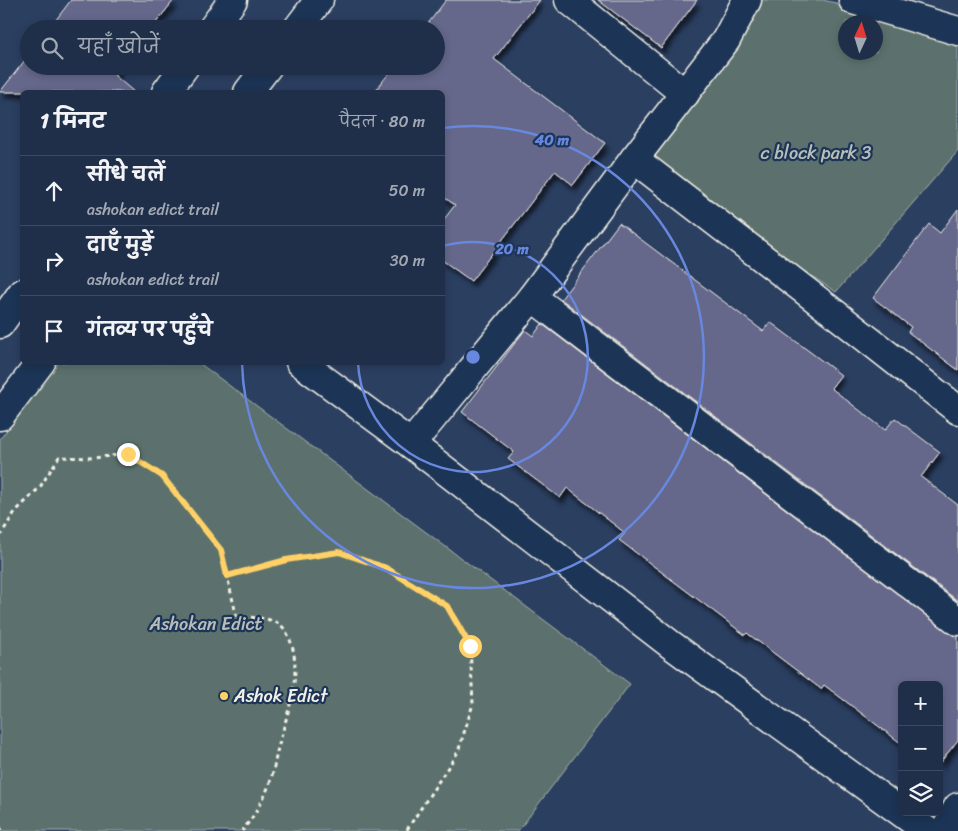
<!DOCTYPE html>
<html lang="hi">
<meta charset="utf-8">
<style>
:root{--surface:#202f49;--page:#2d3b53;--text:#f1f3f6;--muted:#a2a9b4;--line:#3d4a61}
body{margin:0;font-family:Sriracha,"Playpen Sans Deva",sans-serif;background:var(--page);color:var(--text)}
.controls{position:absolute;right:15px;bottom:15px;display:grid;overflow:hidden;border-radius:8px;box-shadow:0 2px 8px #0003}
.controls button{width:45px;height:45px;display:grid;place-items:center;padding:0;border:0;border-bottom:1px solid var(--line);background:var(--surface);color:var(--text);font:25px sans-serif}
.compass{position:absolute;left:838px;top:15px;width:45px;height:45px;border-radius:50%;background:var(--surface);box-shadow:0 2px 8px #0003;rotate:4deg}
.stop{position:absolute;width:15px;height:15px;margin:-11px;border:4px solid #ffd166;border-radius:50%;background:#fff}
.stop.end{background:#ffd166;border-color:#fff;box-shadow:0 1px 5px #0008}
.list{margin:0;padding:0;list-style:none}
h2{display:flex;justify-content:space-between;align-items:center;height:65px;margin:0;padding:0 20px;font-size:21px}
h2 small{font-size:16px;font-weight:400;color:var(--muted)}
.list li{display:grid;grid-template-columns:32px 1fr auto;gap:15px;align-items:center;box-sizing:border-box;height:70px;padding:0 20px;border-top:1px solid var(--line)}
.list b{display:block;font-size:19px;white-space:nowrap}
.list p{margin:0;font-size:16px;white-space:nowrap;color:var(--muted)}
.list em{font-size:16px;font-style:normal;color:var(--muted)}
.icon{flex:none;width:28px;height:28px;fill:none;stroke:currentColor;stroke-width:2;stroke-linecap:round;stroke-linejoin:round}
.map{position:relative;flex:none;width:958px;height:831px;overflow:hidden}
.search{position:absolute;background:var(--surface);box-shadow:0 2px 8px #0003;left:20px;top:20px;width:425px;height:55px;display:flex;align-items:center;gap:12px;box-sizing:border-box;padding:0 18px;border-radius:28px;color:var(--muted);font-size:19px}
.panel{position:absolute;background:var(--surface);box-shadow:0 2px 8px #0003;left:20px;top:90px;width:425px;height:275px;border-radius:8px}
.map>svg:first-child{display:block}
.green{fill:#5b716d;stroke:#a8b1aa;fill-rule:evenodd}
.building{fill:#65678b;stroke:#f4f1e8;filter:url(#shadow)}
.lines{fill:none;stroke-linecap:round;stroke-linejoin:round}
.minor-casing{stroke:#f4f1e8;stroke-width:31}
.path{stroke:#f4f1e8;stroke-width:3;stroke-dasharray:4 4;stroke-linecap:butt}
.minor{stroke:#1d3557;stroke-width:28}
.route{stroke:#ffd166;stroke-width:6}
.ring{fill:none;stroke:#6887de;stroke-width:2.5}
.poi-dot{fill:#ffd166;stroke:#1d3557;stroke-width:2}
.labels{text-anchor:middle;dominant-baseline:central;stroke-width:4.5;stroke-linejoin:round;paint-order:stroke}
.park-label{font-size:18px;fill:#b7beb7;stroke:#1d3557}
.poi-label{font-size:18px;fill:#f4f1e8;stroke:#1d3557;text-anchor:start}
.centre{fill:#6887de;stroke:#1d3557;stroke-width:2.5}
.ring-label{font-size:15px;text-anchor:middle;font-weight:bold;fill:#6887de;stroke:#1d3557;stroke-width:4.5;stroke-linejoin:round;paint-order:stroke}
</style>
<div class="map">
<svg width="958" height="831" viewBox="0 0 958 831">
<defs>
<filter id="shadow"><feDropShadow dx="3" dy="5.5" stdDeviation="2.5" flood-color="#0009"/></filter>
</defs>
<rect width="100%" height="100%" fill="#2b3f61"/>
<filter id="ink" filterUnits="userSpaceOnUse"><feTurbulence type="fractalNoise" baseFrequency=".02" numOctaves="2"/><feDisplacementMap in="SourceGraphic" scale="10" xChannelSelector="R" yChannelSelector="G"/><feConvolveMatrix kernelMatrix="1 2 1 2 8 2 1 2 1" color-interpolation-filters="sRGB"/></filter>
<g filter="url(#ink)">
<g class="green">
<path d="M740,0H823L958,32V151L836,292L634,159ZM846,22H876V52H846Z"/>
<polygon points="59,362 199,363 630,684 518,831 0,831 0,439"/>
</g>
<g class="building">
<polygon points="71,0 174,0 151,29 49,29"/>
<polygon points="446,0 540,0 494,59 605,143 573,185 555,171 471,281 442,260 442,222 455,205 442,196 442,92 374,92 395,66 436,66 436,29 424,29"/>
<polygon points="598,0 697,0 661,48"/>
<polygon points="29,55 29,66 121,66 114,75 134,92 0,92"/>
<polygon points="958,209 958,370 908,332 911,327 873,298 929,224 940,233"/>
<polygon points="619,223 763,331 770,322 841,375 831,388 885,430 895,418 940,452 921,477 958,505 958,601 561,299"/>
<polygon points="542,324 949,633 958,636 958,740 939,764 939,685 902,685 902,744 824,685 821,689 747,633 745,635 619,540 625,533 567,488 560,498 508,459 514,452 462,412 525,330 533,336"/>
</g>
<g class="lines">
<g class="minor-casing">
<g id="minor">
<polyline points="569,0 685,94"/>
<polyline points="853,0 958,31"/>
<polyline points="212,29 233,0"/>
<polyline points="297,29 319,0"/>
<polyline points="166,92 185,66"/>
<polyline points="248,92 268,66"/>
<polyline points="634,159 838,316 958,410"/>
<polyline points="532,297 958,621"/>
<polyline points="0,324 22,293"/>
<polyline points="300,362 411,444 670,644 927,831"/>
<polyline points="0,416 41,362"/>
<polyline points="411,444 532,297 634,159 726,40 747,0"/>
<polyline points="945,831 958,807"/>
</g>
</g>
<g class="path">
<path d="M0,536L15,512L40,487L59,457L93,458L128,454L162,476L221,550L239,627L246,617C259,618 277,618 285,630C307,665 287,713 278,748C275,759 274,771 270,782C264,800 254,816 242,831"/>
<polyline points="227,576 286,560 339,552 386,567 447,606 470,646 473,704 458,752 406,831"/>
<polyline points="0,827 2,831"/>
</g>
<use href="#minor" class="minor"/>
</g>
</g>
<g class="lines" filter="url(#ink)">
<polyline class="route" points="128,454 162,476 221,550 227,576 286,560 339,552 386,568 447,606 470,646"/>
</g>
<g class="ring">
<path d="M443 246A115 115 0 1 1 358 363"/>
<path d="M443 128A231 231 0 1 1 242 363"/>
</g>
<circle class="poi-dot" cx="224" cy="696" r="5"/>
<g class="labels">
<g class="park-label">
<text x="816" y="153">c block park 3</text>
<text x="206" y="624">Ashokan Edict</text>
</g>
<g class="poi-label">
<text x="234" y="696">Ashok Edict</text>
</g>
</g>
<circle cx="473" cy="357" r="8" class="centre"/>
<g class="ring-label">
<text x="552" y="145">40 m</text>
<text x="512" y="254">20 m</text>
</g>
</svg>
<div class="controls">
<button>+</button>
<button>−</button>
<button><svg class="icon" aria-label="layers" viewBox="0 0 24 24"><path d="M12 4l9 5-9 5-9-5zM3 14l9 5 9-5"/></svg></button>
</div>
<svg class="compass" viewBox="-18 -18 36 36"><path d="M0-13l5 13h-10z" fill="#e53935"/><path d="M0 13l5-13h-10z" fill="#a2a9b4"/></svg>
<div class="stop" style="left:470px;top:646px"></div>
<div class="stop end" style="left:128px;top:454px"></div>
<div class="search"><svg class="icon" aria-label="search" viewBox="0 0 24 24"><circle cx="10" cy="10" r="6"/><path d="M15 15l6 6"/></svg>यहाँ खोजें</div>
<section class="panel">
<h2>1 मिनट<small>पैदल · 80 m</small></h2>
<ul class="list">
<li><svg class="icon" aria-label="ahead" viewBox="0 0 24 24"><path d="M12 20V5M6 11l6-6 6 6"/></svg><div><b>सीधे चलें</b><p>ashokan edict trail</p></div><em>50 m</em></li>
<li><svg class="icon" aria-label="right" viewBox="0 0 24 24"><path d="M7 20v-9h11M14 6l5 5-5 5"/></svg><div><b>दाएँ मुड़ें</b><p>ashokan edict trail</p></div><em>30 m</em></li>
<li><svg class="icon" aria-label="arrive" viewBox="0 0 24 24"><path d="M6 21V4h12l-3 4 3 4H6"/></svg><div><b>गंतव्य पर पहुँचे</b></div></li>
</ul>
</section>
</div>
